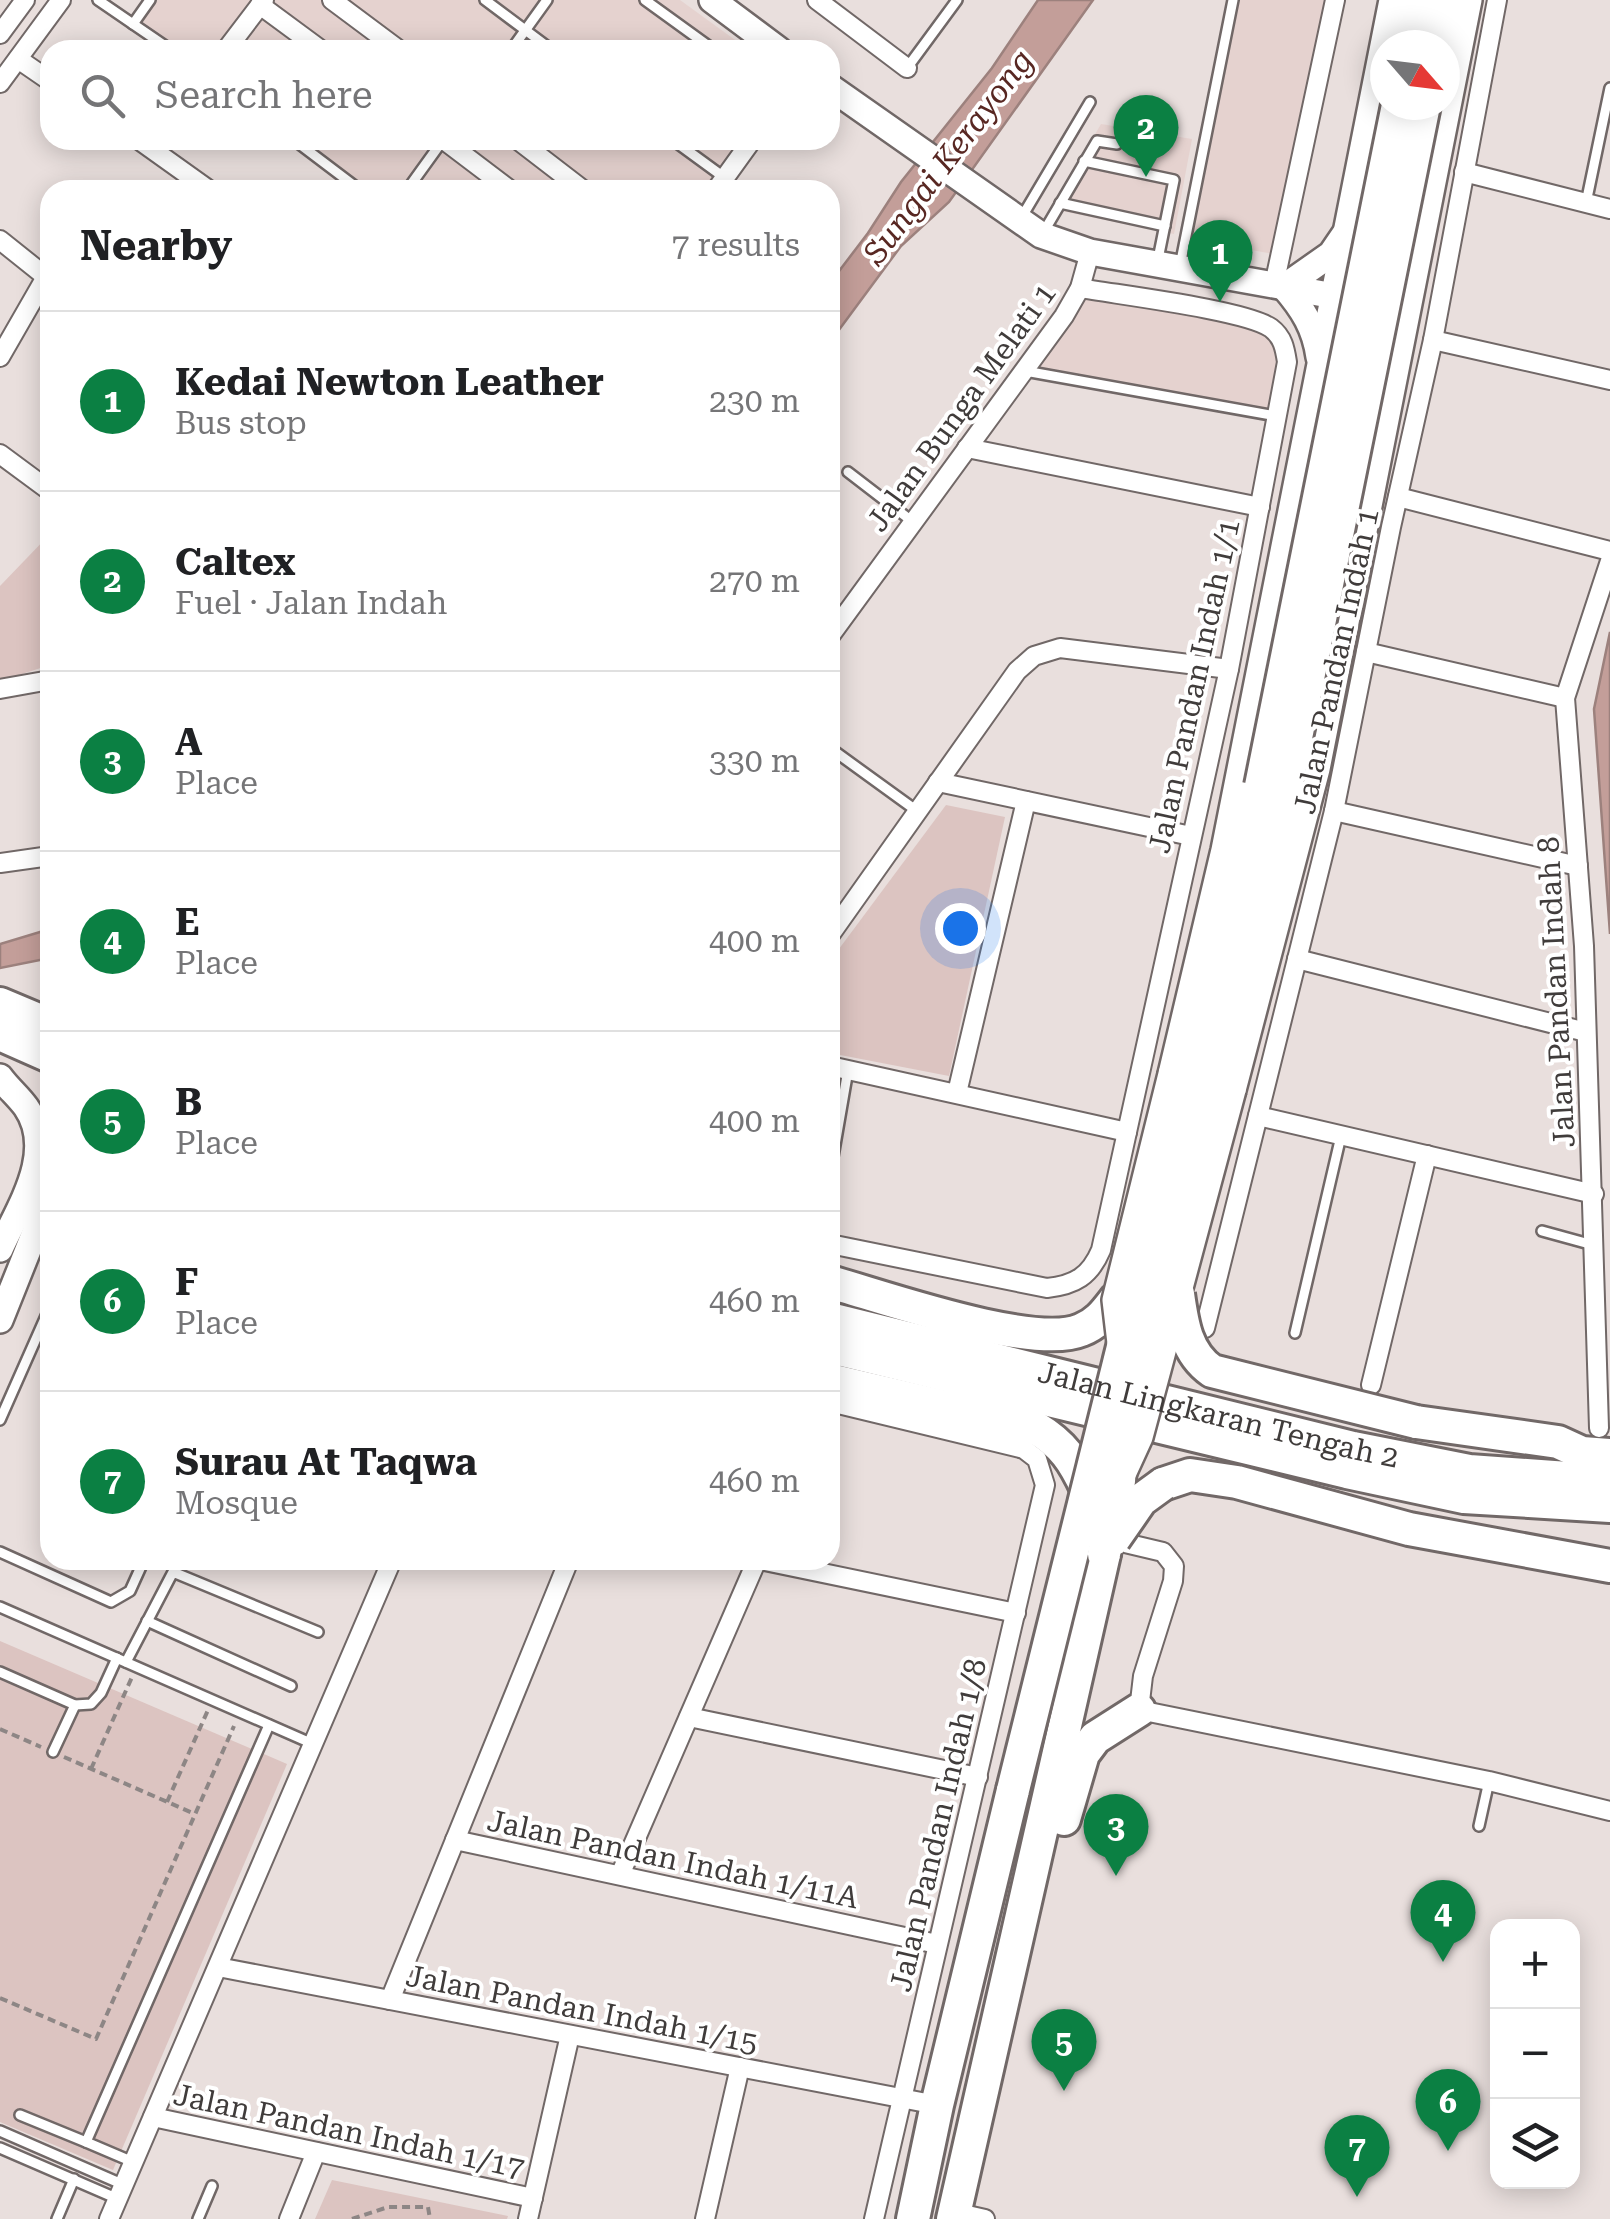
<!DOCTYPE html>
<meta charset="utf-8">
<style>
:root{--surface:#fff;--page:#f2f2f2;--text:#202124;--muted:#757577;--line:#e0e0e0;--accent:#0b8043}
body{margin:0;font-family:"Roboto Serif",serif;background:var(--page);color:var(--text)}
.controls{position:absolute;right:30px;bottom:30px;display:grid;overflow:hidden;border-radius:20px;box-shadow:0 5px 25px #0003}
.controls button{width:90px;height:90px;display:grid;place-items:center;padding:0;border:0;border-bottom:2px solid var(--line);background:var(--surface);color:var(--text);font:50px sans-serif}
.compass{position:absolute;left:1370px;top:30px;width:90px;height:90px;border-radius:50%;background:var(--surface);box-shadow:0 5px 25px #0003;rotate:118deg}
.you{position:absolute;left:960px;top:928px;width:35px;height:35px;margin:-25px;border:8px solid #fff;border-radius:50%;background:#1a73e8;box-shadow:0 0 0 15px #1a73e833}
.badge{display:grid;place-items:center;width:65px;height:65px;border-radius:50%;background:var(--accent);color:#fff;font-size:32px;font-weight:700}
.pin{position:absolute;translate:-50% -82px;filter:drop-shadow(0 2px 5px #0008)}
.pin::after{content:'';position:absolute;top:52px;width:35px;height:30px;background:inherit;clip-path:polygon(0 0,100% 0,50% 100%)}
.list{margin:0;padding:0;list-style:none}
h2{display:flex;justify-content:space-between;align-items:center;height:130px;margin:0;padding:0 40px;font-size:42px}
h2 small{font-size:32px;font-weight:400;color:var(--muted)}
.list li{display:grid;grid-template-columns:65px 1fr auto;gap:30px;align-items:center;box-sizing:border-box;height:180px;padding:0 40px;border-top:2px solid var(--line)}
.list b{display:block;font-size:38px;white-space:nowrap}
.list p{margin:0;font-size:32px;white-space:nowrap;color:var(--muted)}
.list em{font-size:32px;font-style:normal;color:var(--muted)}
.icon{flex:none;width:55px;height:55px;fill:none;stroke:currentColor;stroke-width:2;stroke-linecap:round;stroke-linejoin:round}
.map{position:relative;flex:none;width:1610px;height:2219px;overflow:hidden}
.search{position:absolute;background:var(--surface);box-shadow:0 5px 25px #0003;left:40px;top:40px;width:800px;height:110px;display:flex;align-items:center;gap:25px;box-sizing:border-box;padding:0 35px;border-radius:30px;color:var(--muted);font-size:38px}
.panel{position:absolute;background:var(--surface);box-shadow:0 5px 25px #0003;left:40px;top:180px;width:800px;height:1390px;border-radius:30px}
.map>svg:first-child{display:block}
.built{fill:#e5d2cf}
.green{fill:#dcc4c1}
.water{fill:#c39e99;stroke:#9c817d;stroke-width:2.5}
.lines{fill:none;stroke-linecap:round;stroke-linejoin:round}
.lane-casing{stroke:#716867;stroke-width:14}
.street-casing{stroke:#716867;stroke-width:22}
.secondary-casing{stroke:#716867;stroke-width:30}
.highway-casing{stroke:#716867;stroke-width:38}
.path{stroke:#8d8685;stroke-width:4;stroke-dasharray:8 5;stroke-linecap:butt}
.lane{stroke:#fff;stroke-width:9}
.street{stroke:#fff;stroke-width:18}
.secondary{stroke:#fff;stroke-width:25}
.highway{stroke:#fff;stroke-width:32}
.secondary-bridge-casing{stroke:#716867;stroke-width:30;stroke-linecap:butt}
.highway-bridge-casing{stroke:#716867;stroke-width:38;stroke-linecap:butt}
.secondary-bridge{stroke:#fff;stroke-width:25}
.highway-bridge{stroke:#fff;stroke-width:32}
.labels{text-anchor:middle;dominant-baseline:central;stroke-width:8;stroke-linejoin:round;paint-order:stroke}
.street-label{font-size:30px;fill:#403c3b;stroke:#fff}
.water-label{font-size:32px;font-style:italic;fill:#582722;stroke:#fff}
</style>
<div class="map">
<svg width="1610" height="2219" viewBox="0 0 1610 2219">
<rect width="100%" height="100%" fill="#e9dfdd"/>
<g class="built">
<polygon points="148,0 680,0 749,50 166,50 131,24"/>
<polygon points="1228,0 1327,0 1273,254 1181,237"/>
<polygon points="1101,124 1192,139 1174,234 1052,209"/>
<polygon points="290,140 756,140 718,190 358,190"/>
<polygon points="1084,296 1251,327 1268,333 1276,344 1281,362 1272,411 1034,368"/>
</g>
<g class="green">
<polygon points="50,534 50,665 0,681 0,586"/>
<polygon points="946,805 1005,817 949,1076 830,1053 830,961"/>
<polygon points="0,1641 287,1764 113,2170 0,2122"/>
<polygon points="332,2180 508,2216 507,2219 315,2219"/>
</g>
<g class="water">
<polygon points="1038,0 1093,0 949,202 901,246 830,342 830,283 868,233 901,182 992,68"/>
<polygon points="1610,632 1610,934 1594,709"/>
<polygon points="50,929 50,958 0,968 0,944"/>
</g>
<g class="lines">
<g class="lane-casing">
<g id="lane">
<polyline points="98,0 171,50"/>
<polyline points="485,0 552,50"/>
<polyline points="645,0 714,50"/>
<polyline points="133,24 150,0"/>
<polyline points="511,50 547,0"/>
<polyline points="907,68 957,0"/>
<polyline points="294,140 360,190"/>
<polyline points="673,140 725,178"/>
<polyline points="1084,161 1174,180 1157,264"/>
<polyline points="407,190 443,140"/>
<polyline points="1060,203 1165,226"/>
<polyline points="1586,203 1610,88"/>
<polyline points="1020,220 1090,102"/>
<polyline points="1043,233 1097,141 1117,144"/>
<polyline points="1180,266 1233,0"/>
<polyline points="1025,371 1276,416"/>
<polyline points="848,472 913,522"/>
<polyline points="830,748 917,811"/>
<polyline points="830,1174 848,1070"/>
<polyline points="1542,1231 1593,1245"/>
<polyline points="1295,1333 1341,1136"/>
<polyline points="0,1420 50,1307"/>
<polyline points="0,1552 111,1602 130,1591 144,1560"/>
<polyline points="0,1607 313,1744"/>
<polyline points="147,1621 291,1686"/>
<polyline points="126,1662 173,1572 318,1632"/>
<polyline points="0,1672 75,1705 91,1704 101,1693 117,1658"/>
<polyline points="53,1752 75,1705"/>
<polyline points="1479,1826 1489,1781"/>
<polyline points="20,2115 86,2142"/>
<polyline points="0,2131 124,2185"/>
<polyline points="0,2148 118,2199"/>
<polyline points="133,2162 86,2142 269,1725"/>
<polyline points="57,2219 74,2179"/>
<polyline points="198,2219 212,2186"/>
</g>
</g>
<g class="street-casing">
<g id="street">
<polyline points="332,0 399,50"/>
<polyline points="817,0 907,68"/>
<polyline points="260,5 321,50"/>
<polyline points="0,34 25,0"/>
<polyline points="226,50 264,0"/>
<polyline points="18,59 50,81"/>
<polyline points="0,83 61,0"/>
<polyline points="139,140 209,190"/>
<polyline points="444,140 510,190"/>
<polyline points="518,140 583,190"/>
<polyline points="1464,172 1610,209"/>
<polyline points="716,190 752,140"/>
<polyline points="0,240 50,280"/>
<polyline points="1274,285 1335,0"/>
<polyline points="1433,340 1610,380"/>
<polyline points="0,357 46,277"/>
<polyline points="967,448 1260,507"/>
<polyline points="0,454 50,491"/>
<polyline points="1398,497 1610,551"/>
<polyline points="830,636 1064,316 1080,288 1090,252"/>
<polyline points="1366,652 1565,698"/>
<polyline points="0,689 50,680"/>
<polyline points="938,782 1191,836"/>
<polyline points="1334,811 1578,866"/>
<polyline points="0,863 50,856"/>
<polyline points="830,935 1017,671 1034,656 1060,648 1229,669"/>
<polyline points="1297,959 1586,1032"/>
<polyline points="830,1066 1127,1132"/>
<polyline points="957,1093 1026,801"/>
<polyline points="1258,1116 1594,1194"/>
<path d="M830,1244L1047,1288C1075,1285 1090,1276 1101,1250L1229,669L1287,362C1285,349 1283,337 1271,328C1245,310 1119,295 1080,288"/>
<polyline points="1205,1328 1334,811 1391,527 1433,340 1497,0"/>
<polyline points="1371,1385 1427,1155"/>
<polyline points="830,1402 1024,1449 1037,1459 1045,1485 874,2219"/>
<polyline points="1599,1428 1584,946 1565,698 1610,561"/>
<polyline points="1108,1539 1163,1552 1174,1566 1173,1581 1143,1676 1139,1710 1489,1781 1610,1811"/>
<polyline points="760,1560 1016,1613"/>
<polyline points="689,1717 978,1777"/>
<polyline points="455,1840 937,1944"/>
<polyline points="620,1875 757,1560"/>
<polyline points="218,1967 937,2105"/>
<polyline points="390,2000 569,1560"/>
<polyline points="153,2117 533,2198"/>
<polyline points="954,2212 985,2219"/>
<polyline points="109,2219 392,1560"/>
<polyline points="289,2219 316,2152"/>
<polyline points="528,2219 570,2035"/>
<polyline points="705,2219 740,2067"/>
</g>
</g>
<g class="secondary-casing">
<g id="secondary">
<polyline points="712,0 779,50"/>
<polyline points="830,87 1041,235 1090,252 1351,299"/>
<path d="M1284,287C1303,309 1315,328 1319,357"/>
<polyline points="1284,287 1331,254 1344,235"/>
<polyline points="1171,1074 1224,850 1392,0"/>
<path d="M0,1077C8,1088 18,1096 26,1107C57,1152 19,1207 0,1249"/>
<polyline points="1233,1090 1317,769 1469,0"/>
<polyline points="0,1320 50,1195"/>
</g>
</g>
<g class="highway-casing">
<g id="highway">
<polyline points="1409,45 1418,0"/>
<polyline points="1436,45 1445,0"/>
<polyline points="0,1004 50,1025"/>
<polyline points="0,1034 50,1056"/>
<polyline points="1189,1081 1261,786"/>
<polyline points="1211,1086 1266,881 1285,792"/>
<path d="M830,1282C884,1297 1033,1350 1081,1330C1097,1324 1105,1313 1115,1300"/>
<path id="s1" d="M830,1319L1353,1448L1469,1471L1610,1481"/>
<polyline points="830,1347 1347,1472 1464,1497 1610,1506"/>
<path d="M830,1380L1036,1428C1063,1444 1074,1461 1087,1489"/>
<polyline points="1416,1422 1558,1442 1582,1453 1610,1455"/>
<polyline points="1163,1484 1190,1475 1237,1482 1409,1529 1610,1566"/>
<polyline points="1064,1819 1083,1754 1095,1738 1139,1710"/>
<polyline points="913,2219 937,2105 1013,1790"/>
<polyline points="953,2219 1104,1554"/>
</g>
</g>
<g class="path">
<polyline points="0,1729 41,1747"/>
<polyline points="64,1757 195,1814"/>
<polyline points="91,1769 132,1677"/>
<polyline points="167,1802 208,1710"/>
<polyline points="0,1998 96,2039 234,1726"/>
<polyline points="352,2219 388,2207 428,2207 430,2219"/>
</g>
<use href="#lane" class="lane"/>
<use href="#street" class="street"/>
<use href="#secondary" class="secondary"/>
<use href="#highway" class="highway"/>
<g class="secondary-bridge-casing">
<g id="secondary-bridge">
<polyline points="1120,1343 1115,1300 1171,1074"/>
<polyline points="1124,1472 1140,1437 1233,1090"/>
</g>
</g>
<g class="highway-bridge-casing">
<g id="highway-bridge">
<polyline points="1261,786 1398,105"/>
<polyline points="1285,792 1424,105"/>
<path d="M1178,1294C1182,1323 1186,1353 1212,1371L1416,1422"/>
<polyline points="1114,1539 1141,1500 1163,1484"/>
<polyline points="1104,1554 1119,1481 1122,1435 1211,1086"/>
<polyline points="1013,1790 1189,1081"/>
</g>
</g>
<use href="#secondary-bridge" class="secondary-bridge"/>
<use href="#highway-bridge" class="highway-bridge"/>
</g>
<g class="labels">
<g class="street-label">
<text transform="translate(961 407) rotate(-54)">Jalan Bunga Melati 1</text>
<text transform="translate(1336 661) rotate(-78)">Jalan Pandan Indah 1</text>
<text transform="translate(1194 686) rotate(-78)">Jalan Pandan Indah 1/1</text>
<text transform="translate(1556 992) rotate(-93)">Jalan Pandan Indah 8</text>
<text stroke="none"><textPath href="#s1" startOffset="400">Jalan Lingkaran Tengah 2</textPath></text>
<text transform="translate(938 1825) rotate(-77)">Jalan Pandan Indah 1/8</text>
<text transform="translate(673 1859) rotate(12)">Jalan Pandan Indah 1/11A</text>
<text transform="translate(582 2009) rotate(11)">Jalan Pandan Indah 1/15</text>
<text transform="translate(349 2131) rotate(12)">Jalan Pandan Indah 1/17</text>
</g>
<g class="water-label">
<text transform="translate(948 157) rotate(-53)">Sungai Kerayong</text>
</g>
</g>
</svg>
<div class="controls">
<button>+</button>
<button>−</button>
<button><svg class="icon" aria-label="layers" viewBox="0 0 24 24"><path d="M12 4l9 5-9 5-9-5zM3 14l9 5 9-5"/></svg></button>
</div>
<svg class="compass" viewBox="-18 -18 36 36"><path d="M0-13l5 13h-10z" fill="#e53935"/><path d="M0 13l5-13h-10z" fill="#757577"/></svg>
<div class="you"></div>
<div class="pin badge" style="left:1220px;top:302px">1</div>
<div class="pin badge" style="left:1146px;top:177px">2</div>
<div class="pin badge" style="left:1116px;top:1876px">3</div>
<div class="pin badge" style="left:1443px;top:1962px">4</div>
<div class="pin badge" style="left:1064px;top:2091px">5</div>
<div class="pin badge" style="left:1448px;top:2151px">6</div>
<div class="pin badge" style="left:1357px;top:2197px">7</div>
<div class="search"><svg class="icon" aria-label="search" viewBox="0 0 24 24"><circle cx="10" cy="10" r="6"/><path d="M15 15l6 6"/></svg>Search here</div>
<section class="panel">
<h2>Nearby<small>7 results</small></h2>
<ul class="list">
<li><span class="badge">1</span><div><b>Kedai Newton Leather</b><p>Bus stop</p></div><em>230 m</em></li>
<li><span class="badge">2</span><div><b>Caltex</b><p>Fuel · Jalan Indah</p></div><em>270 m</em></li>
<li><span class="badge">3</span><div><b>A</b><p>Place</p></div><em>330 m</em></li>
<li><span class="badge">4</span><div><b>E</b><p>Place</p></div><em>400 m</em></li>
<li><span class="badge">5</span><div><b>B</b><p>Place</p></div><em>400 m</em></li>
<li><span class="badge">6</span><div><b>F</b><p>Place</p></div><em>460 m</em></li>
<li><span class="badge">7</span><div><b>Surau At Taqwa</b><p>Mosque</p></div><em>460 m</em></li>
</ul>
</section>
</div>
